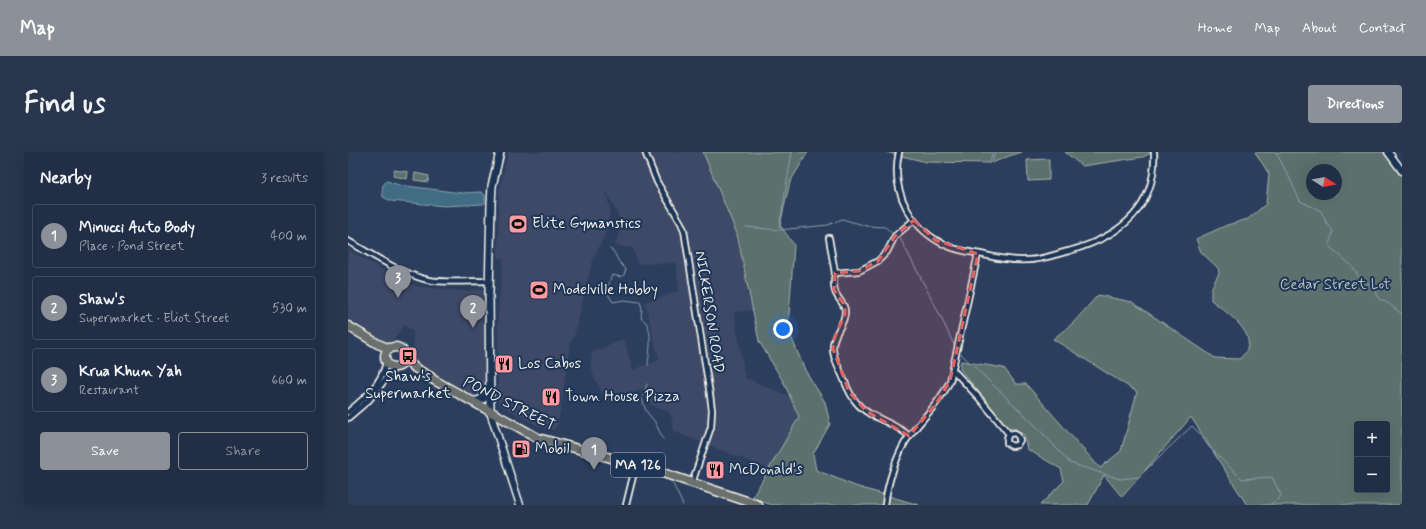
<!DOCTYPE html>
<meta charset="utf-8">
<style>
:root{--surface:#212e46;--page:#29364d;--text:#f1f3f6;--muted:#a2a8b3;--line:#3e4a5f;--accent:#8c9099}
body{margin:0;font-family:Mynerve,sans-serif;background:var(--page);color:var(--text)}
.controls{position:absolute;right:12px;bottom:12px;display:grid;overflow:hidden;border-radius:4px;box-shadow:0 4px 16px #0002}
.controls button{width:36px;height:36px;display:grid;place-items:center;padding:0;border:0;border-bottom:1px solid var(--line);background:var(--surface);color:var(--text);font:20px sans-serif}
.compass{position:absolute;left:958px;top:12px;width:36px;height:36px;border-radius:50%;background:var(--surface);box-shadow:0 4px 16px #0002;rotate:101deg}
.you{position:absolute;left:435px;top:177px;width:14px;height:14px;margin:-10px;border:3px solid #fff;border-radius:50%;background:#1a73e8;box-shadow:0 0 0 6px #1a73e833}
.badge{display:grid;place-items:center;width:26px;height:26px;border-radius:50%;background:var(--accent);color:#fff;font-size:13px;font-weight:700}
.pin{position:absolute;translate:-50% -33px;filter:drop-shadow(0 1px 2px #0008)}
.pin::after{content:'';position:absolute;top:21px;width:14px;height:12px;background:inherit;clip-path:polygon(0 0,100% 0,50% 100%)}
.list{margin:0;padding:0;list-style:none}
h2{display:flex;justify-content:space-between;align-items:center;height:52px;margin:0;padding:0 16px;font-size:17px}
h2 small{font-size:13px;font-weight:400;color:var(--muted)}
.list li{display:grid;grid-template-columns:26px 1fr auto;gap:12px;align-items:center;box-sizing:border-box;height:64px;margin:0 8px 8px;padding:0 8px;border:1px solid var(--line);border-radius:4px}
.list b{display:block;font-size:15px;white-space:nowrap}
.list p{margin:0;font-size:13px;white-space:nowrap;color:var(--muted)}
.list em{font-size:13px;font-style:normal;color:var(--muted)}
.actions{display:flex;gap:8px;padding:12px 16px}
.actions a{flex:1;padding:9px 0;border:1px solid var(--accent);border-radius:4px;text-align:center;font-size:14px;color:var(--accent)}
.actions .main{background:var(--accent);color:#fff}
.map{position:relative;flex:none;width:1054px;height:353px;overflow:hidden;border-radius:4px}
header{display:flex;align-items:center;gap:24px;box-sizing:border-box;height:56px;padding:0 20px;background:var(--accent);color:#fff}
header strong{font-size:19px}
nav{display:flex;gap:22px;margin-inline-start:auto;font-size:14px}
.intro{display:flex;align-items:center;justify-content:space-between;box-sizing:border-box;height:96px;padding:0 24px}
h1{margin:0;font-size:28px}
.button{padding:10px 18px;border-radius:4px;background:var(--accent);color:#fff;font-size:14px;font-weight:700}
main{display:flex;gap:24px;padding:0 24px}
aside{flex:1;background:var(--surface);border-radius:4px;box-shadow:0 4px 16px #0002}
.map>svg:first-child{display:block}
.built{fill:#3e4966}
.green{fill:#5b716d;stroke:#a8b1aa;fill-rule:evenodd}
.water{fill:#406c84;stroke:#88a1ac}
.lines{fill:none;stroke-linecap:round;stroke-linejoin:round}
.stream{stroke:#88a1ac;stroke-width:1}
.minor-casing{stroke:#f4f1e8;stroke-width:8}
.tertiary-casing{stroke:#f4f1e8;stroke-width:9}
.secondary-casing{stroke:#f4f1e8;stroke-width:10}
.primary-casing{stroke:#f4f1e8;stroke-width:11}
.minor{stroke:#1d3557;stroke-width:4.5}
.tertiary{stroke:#1d3557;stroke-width:6}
.secondary{stroke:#1d3557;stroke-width:7}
.primary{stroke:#6b706d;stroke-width:8}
.marked{fill:#df6462;fill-opacity:0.2;stroke:#df6462;stroke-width:3;stroke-dasharray:8 5;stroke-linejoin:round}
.labels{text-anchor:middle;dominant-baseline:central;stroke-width:4;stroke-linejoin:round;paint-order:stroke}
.shield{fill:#1d3557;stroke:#b4b9bc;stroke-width:1}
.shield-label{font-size:14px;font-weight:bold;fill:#f4f1e8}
.poi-label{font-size:15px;fill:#f4f1e8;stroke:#1d3557;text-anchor:start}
.park-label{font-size:15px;fill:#b7beb7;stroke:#1d3557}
.street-label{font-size:15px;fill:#f4f1e8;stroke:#1d3557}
</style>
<header>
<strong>Map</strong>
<nav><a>Home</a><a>Map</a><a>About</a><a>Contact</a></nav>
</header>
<div class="intro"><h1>Find us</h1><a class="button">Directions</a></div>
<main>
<aside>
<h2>Nearby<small>3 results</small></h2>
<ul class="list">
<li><span class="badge">1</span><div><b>Minucci Auto Body</b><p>Place · Pond Street</p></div><em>400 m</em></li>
<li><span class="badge">2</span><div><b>Shaw's</b><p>Supermarket · Eliot Street</p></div><em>530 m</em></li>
<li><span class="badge">3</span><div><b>Krua Khun Yah</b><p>Restaurant</p></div><em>660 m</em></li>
</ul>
<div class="actions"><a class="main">Save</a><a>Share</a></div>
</aside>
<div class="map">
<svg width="1054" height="353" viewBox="0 0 1054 353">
<rect width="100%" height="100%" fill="#2c3e5e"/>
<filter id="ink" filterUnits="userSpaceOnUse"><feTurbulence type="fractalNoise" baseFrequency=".025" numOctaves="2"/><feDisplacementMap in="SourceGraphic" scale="8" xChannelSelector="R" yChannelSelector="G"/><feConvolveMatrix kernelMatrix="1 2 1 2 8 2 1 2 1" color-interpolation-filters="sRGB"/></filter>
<g filter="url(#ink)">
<g class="built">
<polygon points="160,0 356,0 389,82 405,158 386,160 397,226 441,244 451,265 421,317 325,279 324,266 320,259 311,257 302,252 302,234 259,250 246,225 243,213 244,200 276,187 285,218 311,208 297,150 331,139 328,111 289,112 285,96 267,94 272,77 271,65 257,37 262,56 260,74 256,85 245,107 226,185 222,191 213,255 209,274 206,277 201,277 188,273 154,254 150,250 150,161 155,107 150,106 151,39"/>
<polygon points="0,98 58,131 72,135 115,139 137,137 137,237 130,246 124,246 104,236 67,211 65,179 56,173 44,190 37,191 13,174 0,167"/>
</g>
<g class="green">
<polygon points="355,0 460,0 442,30 432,73 446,93 440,177 457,218 477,250 482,272 465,302 468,318 507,334 571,353 424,353 404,346 451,265 436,231 411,189 389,82"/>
<polygon points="538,0 645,0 642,11 578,10"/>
<polygon points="647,0 674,0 661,4 644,11"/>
<polygon points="717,0 805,0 795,5 734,14"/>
<path d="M907,0H1035L1054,25V353H899L843,265L774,345L756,323L740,353H692L716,329L713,317L679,297L676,283L668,277L660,276L612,217L613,209L656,216L668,232H678L719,279L752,316L773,299L789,240L705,187L725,171L750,143L784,150L867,206L891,207C918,186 879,161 863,148V137L871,121L870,116L853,100L848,87L879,73L900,67L918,52L921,22ZM964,18H988V42H964ZM1009,272H1039V338H1009Z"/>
<polygon points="701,7 701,28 680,29 679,8"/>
<polygon points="46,18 60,20 59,27 45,24"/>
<polygon points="67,21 81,24 80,30 66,28"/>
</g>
<path class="water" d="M39,29L51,33L113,41L133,40L137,43V51L135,52L97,54L43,49L35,45C34,38 33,33 39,29Z"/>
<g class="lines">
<g class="stream">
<polyline points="928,0 942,27 952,49 973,59 978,70 985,79 981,94 1003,113 1013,128 1026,134 1031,147 1040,151 1054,162"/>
<polyline points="398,75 431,78 480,73 494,67 519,74 537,75 544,81"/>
<polyline points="431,76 444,0"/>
<polyline points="552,86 591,161 606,193"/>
<path d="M262,97L266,100L271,110L278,117L276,123L273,125L264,123L258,139L265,150L276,148L292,150L294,156L293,166C307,174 301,199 300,213"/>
<polyline points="613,202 688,274 722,311 772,327 791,325 813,303 844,274 851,281 861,295 894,327 924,325 933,343 930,347 921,353"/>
<polyline points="299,232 294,247 298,259 307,270 315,287"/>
<polyline points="325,332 335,353"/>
</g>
<g class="minor-casing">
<g id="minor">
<polyline points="297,0 309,30 333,71 336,78 362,243 364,258 363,275 344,331"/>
<path d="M551,0C542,40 564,80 602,95C612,99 622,100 632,102C648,106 663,109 680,108C694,108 708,102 721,99C771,85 809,56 806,0"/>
<polyline points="481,86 487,121 511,119 530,109 539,100 547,84 566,68"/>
<path d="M0,89C25,103 51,121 80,128C96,131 124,129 141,129"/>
<path d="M487,121C486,127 485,133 487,139C489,147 498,152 497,160C497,173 485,181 485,194C484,204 490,213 494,223C498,232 501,242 508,250C521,267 546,269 561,284"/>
<polyline points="605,218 632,247 661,282 659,286 659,291 664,294 669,293 672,288 670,284 667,281 661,282"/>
<path d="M0,260C17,246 34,232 38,210"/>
<polyline points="0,266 21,248 47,215"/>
<polyline points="278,353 288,312"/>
<path d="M537,353C539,333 549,300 562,283C576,265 592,250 602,229L630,102"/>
</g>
</g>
<g class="tertiary-casing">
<g id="tertiary">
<polyline points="1040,0 1054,19"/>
<polyline points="142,260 172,353"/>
</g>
</g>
<g class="secondary-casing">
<g id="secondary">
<polyline points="123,249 130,249 136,246 140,237"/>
<polyline points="142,260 141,141 143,52 144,34 152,0"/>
</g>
</g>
<g class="primary-casing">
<g id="primary">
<polyline points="0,174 30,192 42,197"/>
<circle cx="47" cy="205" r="10"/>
<polyline points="57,206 67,216 83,225 84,227 190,286 303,317 410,353"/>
</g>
</g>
<use href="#minor" class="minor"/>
<use href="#tertiary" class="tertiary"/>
<use href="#secondary" class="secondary"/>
<use href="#primary" class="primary"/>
</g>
</g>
<path class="marked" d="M566,68L587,88L630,102L602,229L588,252L561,284L518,259L501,240L485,197L486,187L497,162V154L486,138L487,121L511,119L530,109L547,84Z"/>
<defs>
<g id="stadium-square" transform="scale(1)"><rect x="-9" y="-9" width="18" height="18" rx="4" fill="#ff9aa2" stroke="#1d3557"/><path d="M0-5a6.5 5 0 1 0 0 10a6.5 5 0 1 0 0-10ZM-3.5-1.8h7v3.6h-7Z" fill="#111"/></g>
<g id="bus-square" transform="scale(1)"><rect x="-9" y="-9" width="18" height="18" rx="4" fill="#ff9aa2" stroke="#1d3557"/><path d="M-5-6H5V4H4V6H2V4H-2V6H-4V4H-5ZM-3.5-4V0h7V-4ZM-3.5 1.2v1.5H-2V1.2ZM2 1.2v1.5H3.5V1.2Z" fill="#111"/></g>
<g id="restaurant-square" transform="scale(1)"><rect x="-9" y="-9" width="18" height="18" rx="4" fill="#ff9aa2" stroke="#1d3557"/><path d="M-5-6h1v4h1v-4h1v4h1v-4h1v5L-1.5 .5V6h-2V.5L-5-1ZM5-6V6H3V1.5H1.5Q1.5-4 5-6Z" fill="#111"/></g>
<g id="fuel-square" transform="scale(1)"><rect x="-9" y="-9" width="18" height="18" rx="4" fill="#ff9aa2" stroke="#1d3557"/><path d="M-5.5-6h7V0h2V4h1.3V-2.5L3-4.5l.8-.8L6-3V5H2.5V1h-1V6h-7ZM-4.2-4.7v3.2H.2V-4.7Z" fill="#111"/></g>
</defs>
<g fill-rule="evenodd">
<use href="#stadium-square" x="170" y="72"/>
<use href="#stadium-square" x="191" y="138"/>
<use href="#bus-square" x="60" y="204"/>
<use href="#restaurant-square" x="156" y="212"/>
<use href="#restaurant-square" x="203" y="245"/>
<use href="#fuel-square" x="173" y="297"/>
<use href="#restaurant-square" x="367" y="318"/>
</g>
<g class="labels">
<rect class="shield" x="263" y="301" width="54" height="24" rx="3"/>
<g class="shield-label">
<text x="290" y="313">MA 126</text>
</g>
<g class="poi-label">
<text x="184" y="72">Elite Gymanstics</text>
<text x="205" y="138">Modelville Hobby</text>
<text x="170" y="212">Los Cabos</text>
<text x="60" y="225" text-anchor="middle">Shaw's<tspan x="60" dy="17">Supermarket</tspan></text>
<text x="217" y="245">Town House Pizza</text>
<text x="187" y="297">Mobil</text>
<text x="381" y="318">McDonald's</text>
</g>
<g class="park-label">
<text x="987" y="133">Cedar Street Lot</text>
</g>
<g class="street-label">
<text transform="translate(361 160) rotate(81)">NICKERSON ROAD</text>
<text transform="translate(161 252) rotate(27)">POND STREET</text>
</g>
</g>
</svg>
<div class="controls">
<button>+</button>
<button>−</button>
</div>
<svg class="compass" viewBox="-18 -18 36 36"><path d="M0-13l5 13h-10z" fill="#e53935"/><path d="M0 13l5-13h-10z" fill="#a2a8b3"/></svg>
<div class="you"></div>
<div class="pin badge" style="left:246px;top:318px">1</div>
<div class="pin badge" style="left:125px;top:176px">2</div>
<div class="pin badge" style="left:50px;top:146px">3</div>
</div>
</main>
